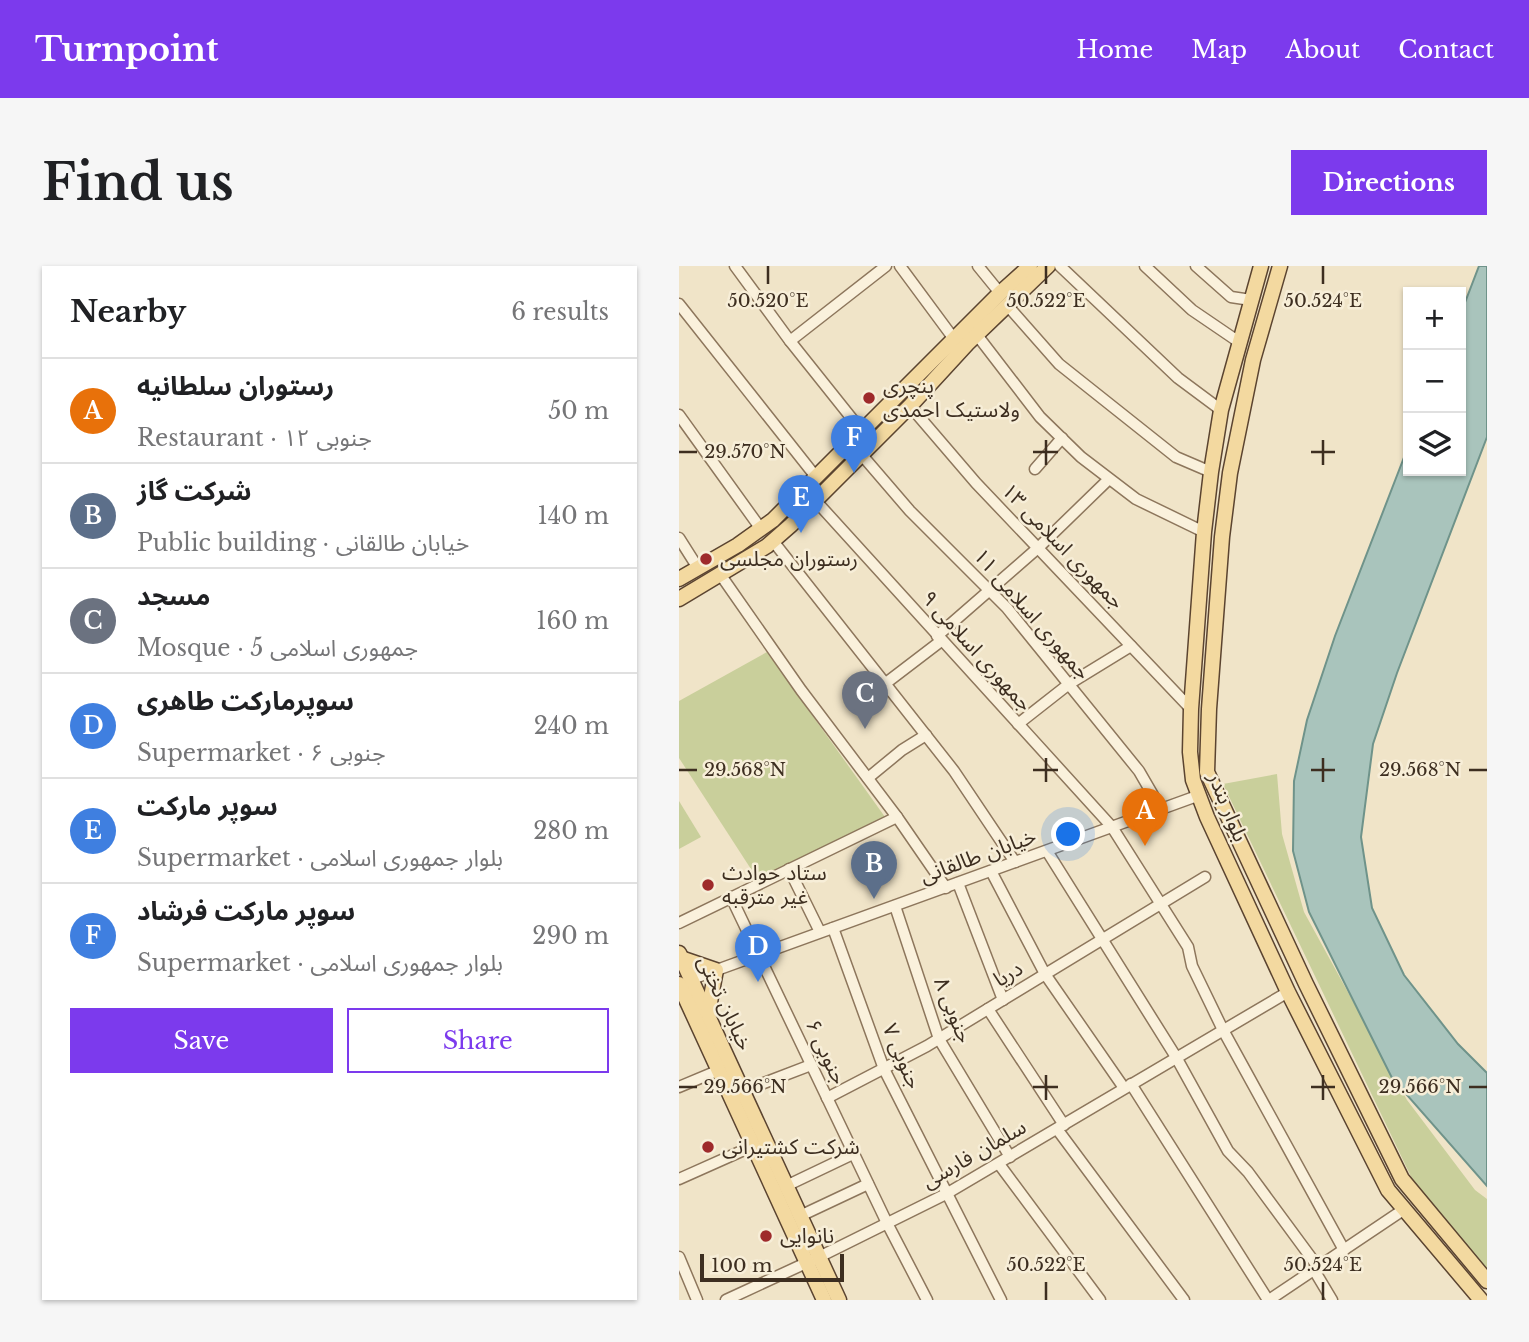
<!DOCTYPE html>
<meta charset="utf-8">
<style>
:root{--surface:#fff;--page:#f6f6f6;--text:#202124;--muted:#757577;--line:#e0e0e0;--accent:#7c3aed}
body{margin:0;font-family:"Libre Baskerville","Noto Sans Arabic",serif;background:var(--page);color:var(--text)}
.controls{position:absolute;right:21px;top:21px;display:grid;overflow:hidden;border-radius:0px;box-shadow:0 2px 5px #0004}
.controls button{width:63px;height:63px;display:grid;place-items:center;padding:0;border:0;border-bottom:2px solid var(--line);background:var(--surface);color:var(--text);font:35px sans-serif}
.scale{position:absolute;left:21px;bottom:18px;width:144px;box-sizing:border-box;padding-left:7px;border:4px solid #3d2e20;border-top:0;font-size:19px;line-height:24px;white-space:nowrap;color:#3d2e20;-webkit-text-stroke:5px #f7eed8;paint-order:stroke}
.you{position:absolute;left:390px;top:569px;width:24px;height:24px;margin:-18px;border:5px solid #fff;border-radius:50%;background:#1a73e8;box-shadow:0 0 0 10px #1a73e833}
.badge{display:grid;place-items:center;width:46px;height:46px;border-radius:50%;background:var(--accent);color:#fff;font-size:23px;font-weight:700}
.pin{position:absolute;translate:-50% -58px;filter:drop-shadow(0 2px 4px #0008)}
.pin::after{content:'';position:absolute;top:37px;width:24px;height:21px;background:inherit;clip-path:polygon(0 0,100% 0,50% 100%)}
.list{margin:0;padding:0;list-style:none}
h2{display:flex;justify-content:space-between;align-items:center;height:91px;margin:0;padding:0 28px;font-size:30px}
h2 small{font-size:23px;font-weight:400;color:var(--muted)}
.list li{display:grid;grid-template-columns:46px 1fr auto;gap:21px;align-items:center;box-sizing:border-box;height:105px;padding:0 28px;border-top:2px solid var(--line)}
.list b{display:block;font-size:26px;white-space:nowrap}
.list p{margin:0;font-size:23px;white-space:nowrap;color:var(--muted)}
.list em{font-size:23px;font-style:normal;color:var(--muted)}
.actions{display:flex;gap:14px;padding:21px 28px}
.actions a{flex:1;padding:16px 0;border:2px solid var(--accent);border-radius:0px;text-align:center;font-size:24px;color:var(--accent)}
.actions .main{background:var(--accent);color:#fff}
.icon{flex:none;width:38px;height:38px;fill:none;stroke:currentColor;stroke-width:2;stroke-linecap:round;stroke-linejoin:round}
.map{position:relative;flex:none;width:808px;height:1034px;overflow:hidden;border-radius:0px}
header{display:flex;align-items:center;gap:42px;box-sizing:border-box;height:98px;padding:0 35px;background:var(--accent);color:#fff}
header strong{font-size:33px}
nav{display:flex;gap:38px;margin-inline-start:auto;font-size:24px}
.intro{display:flex;align-items:center;justify-content:space-between;box-sizing:border-box;height:168px;padding:0 42px}
h1{margin:0;font-size:49px}
.button{padding:18px 32px;border-radius:0px;background:var(--accent);color:#fff;font-size:24px;font-weight:700}
main{display:flex;gap:42px;padding:0 42px}
aside{flex:1;background:var(--surface);border-radius:0px;box-shadow:0 2px 5px #0004}
.map>svg:first-child{display:block}
.green{fill:#c9cf9b}
.water{fill:#a9c4bc;stroke:#6f938a;stroke-width:2}
.lines{fill:none;stroke-linecap:round;stroke-linejoin:round}
.minor-casing{stroke:#8d765c;stroke-width:13}
.major-casing{stroke:#5b4430;stroke-width:17}
.minor{stroke:#faf1dc;stroke-width:10}
.major{stroke:#f3d9a0;stroke-width:14}
.ticks{fill:none;stroke:#3d2e20;stroke-width:2.5}
.poi-dot{fill:#9e2a2b;stroke:#f7eed8;stroke-width:2.5}
.labels{text-anchor:middle;dominant-baseline:central;stroke-width:5;stroke-linejoin:round;paint-order:stroke}
.poi-label{font-size:21px;fill:#3d2e20;stroke:#f7eed8;text-anchor:start}
.street-label{font-size:21px;fill:#3d2e20;stroke:#f7eed8}
.ticks-label{font-size:18px;text-anchor:middle;fill:#3d2e20;stroke:#f7eed8;stroke-width:5;stroke-linejoin:round;paint-order:stroke}
</style>
<header>
<strong>Turnpoint</strong>
<nav><a>Home</a><a>Map</a><a>About</a><a>Contact</a></nav>
</header>
<div class="intro"><h1>Find us</h1><a class="button">Directions</a></div>
<main>
<aside>
<h2>Nearby<small>6 results</small></h2>
<ul class="list">
<li><span class="badge" style="background:#e8710a">A</span><div><b>رستوران سلطانیه</b><p>Restaurant · ۱۲ جنوبی</p></div><em>50 m</em></li>
<li><span class="badge" style="background:#5c6f8a">B</span><div><b>شرکت گاز</b><p>Public building · خیابان طالقانی</p></div><em>140 m</em></li>
<li><span class="badge" style="background:#6b7280">C</span><div><b>مسجد</b><p>Mosque · جمهوری اسلامی 5</p></div><em>160 m</em></li>
<li><span class="badge" style="background:#3f7fe0">D</span><div><b>سوپرمارکت طاهری</b><p>Supermarket · ۶ جنوبی</p></div><em>240 m</em></li>
<li><span class="badge" style="background:#3f7fe0">E</span><div><b>سوپر مارکت</b><p>Supermarket · بلوار جمهوری اسلامی</p></div><em>280 m</em></li>
<li><span class="badge" style="background:#3f7fe0">F</span><div><b>سوپر مارکت فرشاد</b><p>Supermarket · بلوار جمهوری اسلامی</p></div><em>290 m</em></li>
</ul>
<div class="actions"><a class="main">Save</a><a>Share</a></div>
</aside>
<div class="map">
<svg width="808" height="1034" viewBox="0 0 808 1034">
<rect width="100%" height="100%" fill="#f0e4c8"/>
<g class="green">
<polygon points="88,386 206,551 81,617 0,492 0,435"/>
<polygon points="598,508 603,568 625,646 728,834 796,924 808,933 808,1003 737,921 544,518"/>
<polygon points="0,535 22,571 0,583"/>
</g>
<polygon class="water" points="800,0 808,0 808,171 718,407 694,478 682,571 693,642 725,709 779,778 808,807 808,920 713,812 630,646 614,585 615,515 628,454 656,370 729,181 729,205 782,205 782,47"/>
<g class="lines">
<g class="minor-casing">
<g id="minor">
<polyline points="56,0 111,75 182,164"/>
<polyline points="221,0 275,73"/>
<polyline points="299,0 321,27"/>
<polyline points="381,0 499,112 542,144"/>
<polyline points="466,0 513,44 560,76"/>
<polyline points="517,0 552,31 572,34"/>
<polyline points="0,38 137,211"/>
<polyline points="328,39 380,98 497,191 532,206"/>
<polyline points="298,69 361,151 402,191 457,233 525,266"/>
<polyline points="111,75 207,0"/>
<polyline points="231,140 297,217 512,443"/>
<polyline points="0,149 82,263"/>
<polyline points="182,188 231,245 328,342 460,505 482,543"/>
<polyline points="356,203 383,172"/>
<polyline points="136,234 433,561 509,681 513,700 544,764 665,984"/>
<polyline points="0,272 19,302"/>
<polyline points="94,275 275,505 336,596"/>
<polyline points="41,308 122,424 218,551 267,622"/>
<polyline points="258,370 360,281 430,213"/>
<polyline points="207,417 262,375"/>
<polyline points="339,458 390,418 452,380"/>
<polyline points="189,512 223,484 247,469"/>
<polyline points="368,585 497,791 549,885 569,906 639,1001"/>
<polyline points="110,603 141,666"/>
<polyline points="312,605 366,708 445,822"/>
<polyline points="279,617 324,734"/>
<polyline points="52,631 208,957 248,1034"/>
<polyline points="216,640 260,773 331,891"/>
<polyline points="0,657 218,551"/>
<polyline points="154,662 205,803 322,1034"/>
<polyline points="13,713 518,530"/>
<polyline points="309,743 385,859"/>
<polyline points="452,818 589,1034"/>
<polyline points="0,821 38,805"/>
<polyline points="64,825 132,799"/>
<polyline points="148,832 248,780 526,611"/>
<polyline points="378,863 505,1034"/>
<polyline points="320,898 421,1034"/>
<polyline points="0,913 74,880"/>
<polyline points="107,920 174,888"/>
<polyline points="121,950 189,918"/>
<polyline points="0,991 18,1034"/>
<polyline points="635,1004 653,1034"/>
<polyline points="47,1034 140,991 267,928 609,726"/>
<polyline points="590,1034 724,944"/>
</g>
</g>
<g class="major-casing">
<g id="major">
<polyline points="582,0 542,144 532,206 525,266 512,443 511,486 514,514 528,551 609,726 709,924 802,1034"/>
<polyline points="601,0 574,94 551,207 543,271 530,443 528,506 627,718 723,913 808,1015"/>
<polyline points="0,313 59,279 94,254 321,27 351,0"/>
<polyline points="0,333 88,280 112,259 231,140 288,78 369,0"/>
<polyline points="0,687 160,1034"/>
<polyline points="2,692 37,704 29,747"/>
<polyline points="0,718 145,1034"/>
</g>
</g>
<use href="#minor" class="minor"/>
<use href="#major" class="major"/>
</g>
<path class="ticks" d="M89,0V18M367,0V18M644,0V18M367,174V199M644,174V199M0,186H18M354,186H379M632,186H656M367,492V516M644,492V516M0,504H18M354,504H379M632,504H656M790,504H808M367,809V834M644,809V834M0,821H18M354,821H379M632,821H656M790,821H808M367,1016V1034M644,1016V1034"/>
<g class="poi-dot">
<circle cx="190" cy="132" r="7"/>
<circle cx="27" cy="293" r="7"/>
<circle cx="29" cy="619" r="7"/>
<circle cx="29" cy="881" r="7"/>
<circle cx="87" cy="970" r="7"/>
</g>
<g class="labels">
<g class="poi-label">
<text x="204" y="120">پنچری<tspan x="204" dy="24">ولاستیک احمدی</tspan></text>
<text x="41" y="293">رستوران مجلسی</text>
<text x="43" y="607">ستاد حوادث<tspan x="43" dy="24">غیر مترقبه</tspan></text>
<text x="43" y="881">شرکت کشتیرانی</text>
<text x="101" y="970">نانوایی</text>
</g>
<g class="street-label">
<text transform="translate(384 280) rotate(46)">جمهوری اسلامی ۱۳</text>
<text transform="translate(353 348) rotate(49)">جمهوری اسلامی ۱۱</text>
<text transform="translate(298 385) rotate(48)">جمهوری اسلامی ۹</text>
<text transform="translate(549 541) rotate(68)">بلوار بندر</text>
<text transform="translate(299 590) rotate(-20)">خیابان طالقانی</text>
<text transform="translate(329 708) rotate(-31)">دریا</text>
<text transform="translate(46 737) rotate(65)">خیابان تختی</text>
<text transform="translate(274 744) rotate(68)">۸ جنوبی</text>
<text transform="translate(147 786) rotate(65)">۶ جنوبی</text>
<text transform="translate(223 790) rotate(67)">۷ جنوبی</text>
<text transform="translate(295 888) rotate(-30)">سلمان فارسی</text>
</g>
</g>
<g class="ticks-label">
<text x="89" y="41">50.520°E</text>
<text x="367" y="41">50.522°E</text>
<text x="644" y="41">50.524°E</text>
<text x="66" y="192">29.570°N</text>
<text x="66" y="510">29.568°N</text>
<text x="741" y="510">29.568°N</text>
<text x="66" y="827">29.566°N</text>
<text x="741" y="827">29.566°N</text>
<text x="367" y="1005">50.522°E</text>
<text x="644" y="1005">50.524°E</text>
</g>
</svg>
<div class="controls">
<button>+</button>
<button>−</button>
<button><svg class="icon" aria-label="layers" viewBox="0 0 24 24"><path d="M12 4l9 5-9 5-9-5zM3 14l9 5 9-5"/></svg></button>
</div>
<div class="scale">100 m</div>
<div class="you"></div>
<div class="pin badge" style="left:466px;top:580px;background:#e8710a">A</div>
<div class="pin badge" style="left:195px;top:633px;background:#5c6f8a">B</div>
<div class="pin badge" style="left:186px;top:463px;background:#6b7280">C</div>
<div class="pin badge" style="left:79px;top:716px;background:#3f7fe0">D</div>
<div class="pin badge" style="left:122px;top:267px;background:#3f7fe0">E</div>
<div class="pin badge" style="left:175px;top:207px;background:#3f7fe0">F</div>
</div>
</main>
